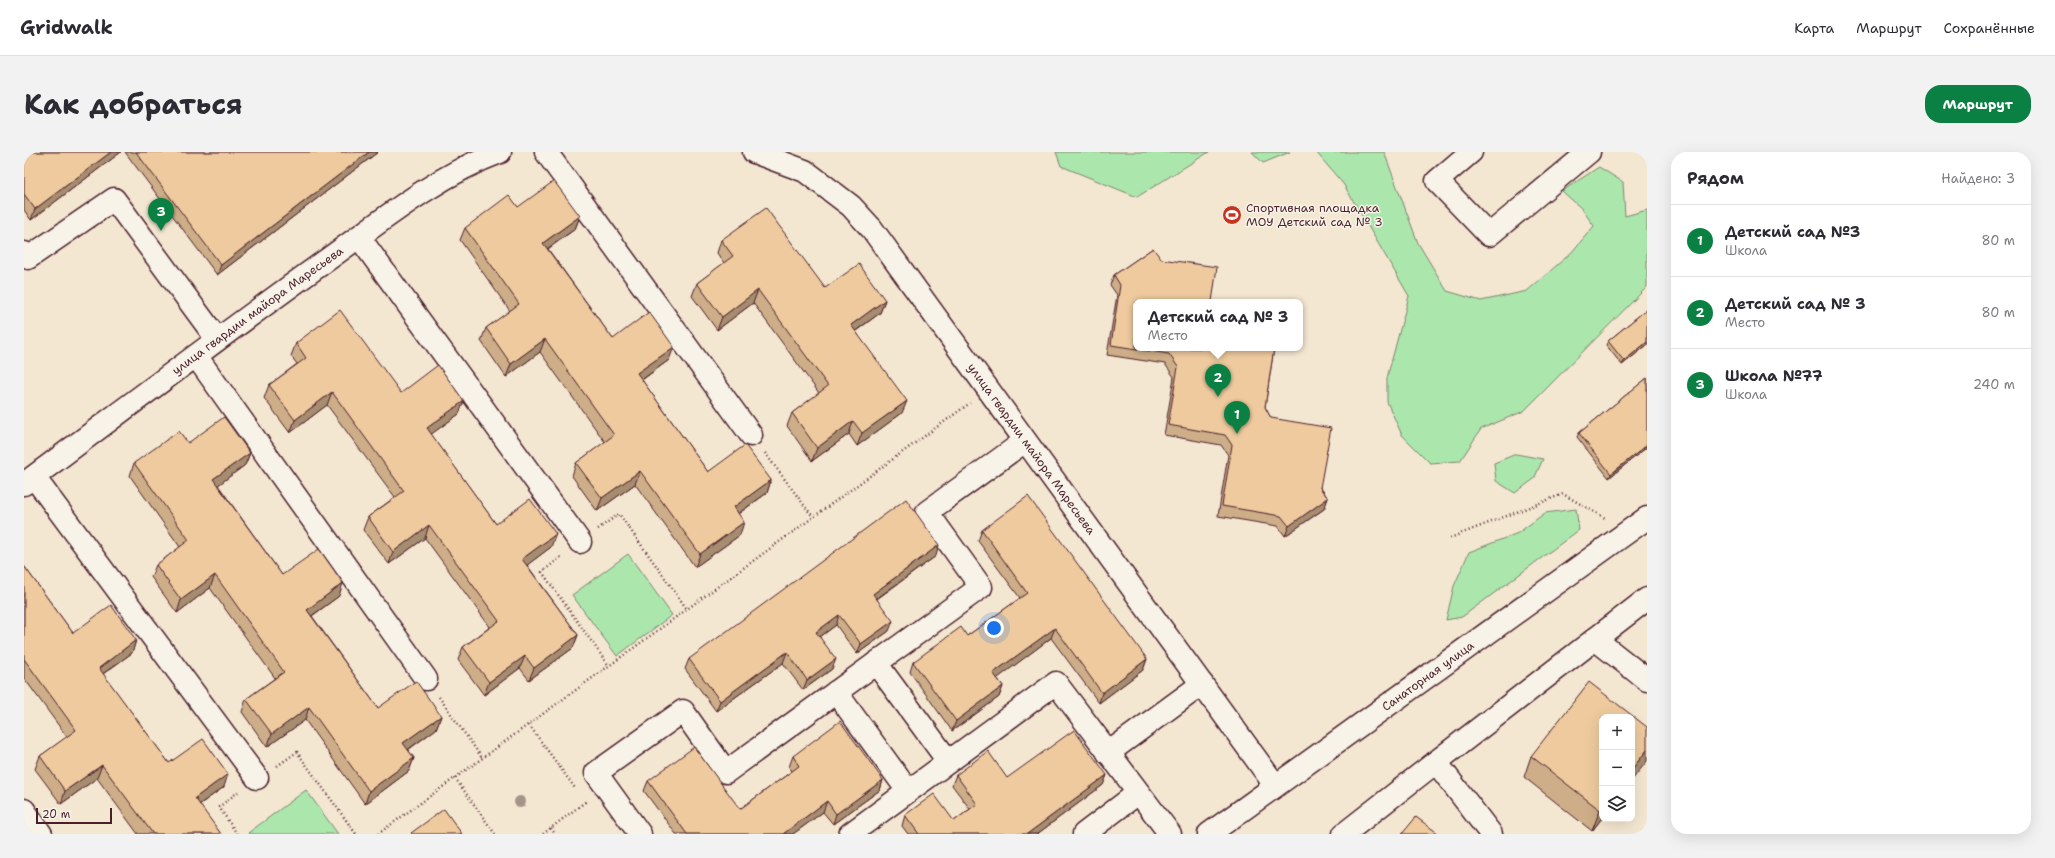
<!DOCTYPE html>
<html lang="ru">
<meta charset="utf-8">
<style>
:root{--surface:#fff;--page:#f2f2f3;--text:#2b2b33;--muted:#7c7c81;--line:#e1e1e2;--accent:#0b8043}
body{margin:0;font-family:"Shantell Sans",sans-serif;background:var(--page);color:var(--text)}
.controls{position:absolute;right:12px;bottom:12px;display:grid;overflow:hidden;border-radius:8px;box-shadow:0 4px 16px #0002}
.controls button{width:36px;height:36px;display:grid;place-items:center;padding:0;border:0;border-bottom:1px solid var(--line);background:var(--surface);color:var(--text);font:20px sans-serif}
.scale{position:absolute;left:12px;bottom:10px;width:76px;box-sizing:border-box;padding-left:4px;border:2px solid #4a1f2b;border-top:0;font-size:11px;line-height:14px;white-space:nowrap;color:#4a1f2b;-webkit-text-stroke:3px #f7f3e8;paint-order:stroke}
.you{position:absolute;left:970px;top:476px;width:14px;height:14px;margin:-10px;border:3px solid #fff;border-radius:50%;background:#1a73e8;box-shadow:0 0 0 6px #1a73e833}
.badge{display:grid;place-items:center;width:26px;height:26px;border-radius:50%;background:var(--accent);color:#fff;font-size:13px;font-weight:700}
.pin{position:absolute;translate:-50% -33px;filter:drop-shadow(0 1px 2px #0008)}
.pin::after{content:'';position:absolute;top:21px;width:14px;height:12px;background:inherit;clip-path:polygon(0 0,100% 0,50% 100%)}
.popup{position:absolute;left:1109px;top:147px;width:170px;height:52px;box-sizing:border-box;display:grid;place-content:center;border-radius:8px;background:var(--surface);filter:drop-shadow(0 1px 3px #0005);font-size:13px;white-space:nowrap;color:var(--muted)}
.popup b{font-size:15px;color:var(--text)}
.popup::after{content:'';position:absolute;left:50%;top:100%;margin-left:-8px;border:8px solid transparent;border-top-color:var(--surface)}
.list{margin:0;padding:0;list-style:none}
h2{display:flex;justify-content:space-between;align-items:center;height:52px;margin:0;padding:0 16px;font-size:17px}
h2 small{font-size:13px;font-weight:400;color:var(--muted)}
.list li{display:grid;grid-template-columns:26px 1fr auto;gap:12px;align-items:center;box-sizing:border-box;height:72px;padding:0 16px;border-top:1px solid var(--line)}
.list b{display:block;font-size:15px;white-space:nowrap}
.list p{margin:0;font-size:13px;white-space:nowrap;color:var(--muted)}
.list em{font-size:13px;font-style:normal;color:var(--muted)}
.icon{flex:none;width:22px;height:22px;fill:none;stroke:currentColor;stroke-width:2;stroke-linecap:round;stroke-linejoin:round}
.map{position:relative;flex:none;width:1623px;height:682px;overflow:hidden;border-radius:16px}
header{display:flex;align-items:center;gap:24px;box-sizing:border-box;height:56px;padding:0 20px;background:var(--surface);border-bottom:1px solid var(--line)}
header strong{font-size:19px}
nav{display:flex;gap:22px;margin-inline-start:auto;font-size:14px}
.intro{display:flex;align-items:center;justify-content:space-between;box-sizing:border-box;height:96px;padding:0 24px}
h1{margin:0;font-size:28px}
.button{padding:10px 18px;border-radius:16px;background:var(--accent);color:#fff;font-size:14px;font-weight:700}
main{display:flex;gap:24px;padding:0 24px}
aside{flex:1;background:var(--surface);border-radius:16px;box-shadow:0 4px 16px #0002}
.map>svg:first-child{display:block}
.green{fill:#abe7ac;stroke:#7a836c}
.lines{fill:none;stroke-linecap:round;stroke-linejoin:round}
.minor-casing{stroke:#4a1f2b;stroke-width:25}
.path{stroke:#4a1f2b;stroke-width:2.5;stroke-dasharray:1 3;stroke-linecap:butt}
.minor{stroke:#f7f3e8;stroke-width:22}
.tree{fill:#a49488}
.wall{fill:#cdae88;stroke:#4a1f2b}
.shaded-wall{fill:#a78d6f;stroke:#4a1f2b}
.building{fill:#eeca9e;stroke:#4a1f2b}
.labels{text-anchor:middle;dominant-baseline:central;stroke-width:3;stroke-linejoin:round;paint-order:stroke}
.poi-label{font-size:12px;fill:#4a1f2b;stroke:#f7f3e8;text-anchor:start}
.street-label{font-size:12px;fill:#4a1f2b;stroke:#f7f3e8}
</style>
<header>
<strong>Gridwalk</strong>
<nav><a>Карта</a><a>Маршрут</a><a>Сохранённые</a></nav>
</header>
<div class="intro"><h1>Как добраться</h1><a class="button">Маршрут</a></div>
<main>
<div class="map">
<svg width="1623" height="682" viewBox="0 0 1623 682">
<rect width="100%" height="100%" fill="#f4e7d2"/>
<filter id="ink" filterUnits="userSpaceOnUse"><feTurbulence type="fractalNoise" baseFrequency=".025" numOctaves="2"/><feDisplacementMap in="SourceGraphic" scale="8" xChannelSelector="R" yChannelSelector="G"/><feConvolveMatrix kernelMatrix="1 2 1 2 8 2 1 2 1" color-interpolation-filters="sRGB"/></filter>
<g filter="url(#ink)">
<g class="green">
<polygon points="1032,0 1185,0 1113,45 1037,14"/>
<polygon points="1228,0 1266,0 1239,11"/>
<polygon points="1292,0 1360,0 1394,91 1423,139 1457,149 1503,139 1547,101 1570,74 1558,57 1538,39 1575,15 1599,30 1601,64 1623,58 1623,135 1500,259 1457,277 1436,309 1406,311 1378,283 1363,250 1363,226 1385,144 1320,33"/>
<polygon points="1492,302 1519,307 1510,327 1491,341 1472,329 1470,311"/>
<polygon points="1552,357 1555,378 1438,465 1422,468 1430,434 1445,400 1494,381 1521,361"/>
<polygon points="604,402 648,463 593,504 548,443"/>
<polygon points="282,638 314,682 225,682 224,681"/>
</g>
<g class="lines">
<g class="minor-casing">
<g id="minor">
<polyline points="522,0 727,283"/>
<path id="s1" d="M730,0L781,19L827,54L848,77L1251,633"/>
<polyline points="1447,0 1413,29 1465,83 1565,0"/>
<polyline points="335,85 556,390"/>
<polyline points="0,101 4,106 90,47 193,187"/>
<polyline points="172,204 402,527"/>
<polyline points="10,325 233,626"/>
<path id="s2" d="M0,332C102,256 203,179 307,105C360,67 414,23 476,0"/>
<polyline points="1571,487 1623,528"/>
<polyline points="852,511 924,609"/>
<polyline points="812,540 884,639"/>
<polyline points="1084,601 1178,532"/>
<polyline points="1412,610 1623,447"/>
<polyline points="0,658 17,682"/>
<polyline points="616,682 572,621 659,559 702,620 957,435 903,360 1001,289"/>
<polyline points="826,682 1032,531 1146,682"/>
<polyline points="1060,682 1114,641"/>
<path id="s3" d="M1185,682L1623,366"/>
<polyline points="1320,682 1412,610 1467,682"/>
</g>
</g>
<g class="path">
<polyline points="741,301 789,365"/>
<polyline points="574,377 595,362 663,457"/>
<polyline points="1426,386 1539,342 1581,366"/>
<polyline points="537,405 518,420 585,514"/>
<polyline points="415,545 458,606"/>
<polyline points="505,573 551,636"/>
<polyline points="253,614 273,600 332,682"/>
<polyline points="431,626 471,682"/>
<polyline points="527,676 531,682"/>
<polyline points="213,682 195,655 214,640"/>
<polyline points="354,682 946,251"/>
<polyline points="519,682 561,650 560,648"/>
</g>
<use href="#minor" class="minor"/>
</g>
<circle class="tree" cx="496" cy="650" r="6"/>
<g class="wall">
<polygon points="0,0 97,0 7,68 0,58"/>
<polygon points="101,0 354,0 193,123"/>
<polygon points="494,55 556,64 551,77 524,97 589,187 645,208 618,228 684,320 747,328 743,341 714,362 716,383 671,415 611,332 573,359 548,324 552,311 581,290 516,200 482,225 457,189 462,176 486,159 436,88 441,76"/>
<polygon points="697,88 801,136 861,148 856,161 832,179 878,261 833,294 825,282 788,309 763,274 768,261 795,241 729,151 693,178 668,144 673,131 700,111 693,101"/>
<polygon points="1129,96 1112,196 1250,196 1241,255 1247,266 1304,346 1300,357 1261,384 1254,374 1194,364 1204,303 1197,293 1140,283 1150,225 1141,212 1083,203 1093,143 1086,133 1090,123"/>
<polygon points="1623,157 1623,193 1598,213 1582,193 1584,189"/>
<polygon points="272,191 377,241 435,262 407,282 472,372 527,395 503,413 554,483 549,496 505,528 496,516 460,543 434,508 439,495 466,475 401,386 365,412 339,378 344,365 371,345 303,253 266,281 240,246 245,233 273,212 267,204"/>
<polygon points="1623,226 1623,295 1585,326 1553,285 1555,281"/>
<polygon points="164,291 226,301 221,313 194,333 258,423 315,444 288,464 354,556 417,564 412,577 384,598 390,606 385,619 341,652 281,568 243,595 218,560 222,547 251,526 186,436 153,461 127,425 132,413 156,395 106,324 110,311"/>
<polygon points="958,378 1123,507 1119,518 1075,551 1027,486 973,526 979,534 975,545 928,579 886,520 889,510 943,484 996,446 954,389"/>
<polygon points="912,404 853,447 865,479 833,502 812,473 796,485 808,517 779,538 759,511 692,559 661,517 665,507"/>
<polygon points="0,414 49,481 112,488 108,501 79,522 145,611 200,635 175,653 197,682 114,682 73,626 37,652 11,617 16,604 43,585 0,526"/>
<polygon points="1578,565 1578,666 1568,679 1500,625 1507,604"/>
<polygon points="769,604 859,628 856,638 809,672 799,660 769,682 652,682 620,639 624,629 716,657 768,619 765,615"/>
<polygon points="932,623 983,626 1083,623 1079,633 1013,682 884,682 878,674 881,663 930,669 946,657 928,633"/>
</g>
<g class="shaded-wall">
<polygon points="87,0 97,0 7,68 11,57"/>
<polygon points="345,0 354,0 193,123 197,113"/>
<polygon points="556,64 551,77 514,103 519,91"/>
<polygon points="734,138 729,151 693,178 698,165"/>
<polygon points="861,148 856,161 823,185 827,173"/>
<polygon points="521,187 516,200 482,225 487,212"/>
<polygon points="1623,190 1623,193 1598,213 1600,209"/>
<polygon points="650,195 645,208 609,234 613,221"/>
<polygon points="308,240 303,253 266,281 271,268"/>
<polygon points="440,249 435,262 398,289 403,276"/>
<polygon points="883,249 878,261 833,294 838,281"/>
<polygon points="829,269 825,282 788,309 793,296"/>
<polygon points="1623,293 1623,295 1585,326 1587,322"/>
<polygon points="226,301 221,313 185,340 189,327"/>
<polygon points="616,319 611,332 573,359 578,346"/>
<polygon points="747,328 743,341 705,368 710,355"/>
<polygon points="1304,346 1300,357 1261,384 1265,374"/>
<polygon points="720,370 716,383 671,415 676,402"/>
<polygon points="405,373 401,386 365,412 369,400"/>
<polygon points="532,382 527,395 494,420 498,407"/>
<polygon points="915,393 912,404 845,452 849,442"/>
<polygon points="191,423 186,436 153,461 157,448"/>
<polygon points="319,431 315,444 279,470 283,458"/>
<polygon points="815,463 812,473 789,490 792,480"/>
<polygon points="869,469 865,479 833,502 837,492"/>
<polygon points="1031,476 1027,486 966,532 969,521"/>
<polygon points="554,483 549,496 505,528 510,516"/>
<polygon points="112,488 108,501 70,528 75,516"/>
<polygon points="763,500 759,511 692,559 696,549"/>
<polygon points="501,504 496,516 460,543 465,530"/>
<polygon points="812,507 808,517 779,538 783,528"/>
<polygon points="1123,507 1119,518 1075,551 1078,541"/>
<polygon points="979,534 975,545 928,579 932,569"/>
<polygon points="285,555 281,568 243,595 248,582"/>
<polygon points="417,564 412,577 375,604 379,591"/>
<polygon points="1623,598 1623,609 1608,628 1608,617"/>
<polygon points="390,606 385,619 341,652 345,639"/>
<polygon points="78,613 73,626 37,652 41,639"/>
<polygon points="204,622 200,635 166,659 171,646"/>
<polygon points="1083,623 1079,633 1013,682 1003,682"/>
<polygon points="859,628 856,638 809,672 812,662"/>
<polygon points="803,649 799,660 769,682 759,682"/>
<polygon points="1578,655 1578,666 1568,679 1576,658"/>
</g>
<g class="building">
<polygon points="0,0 87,0 11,57 0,42"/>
<polygon points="112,0 345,0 197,113"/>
<polygon points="530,29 556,64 519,91 589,187 625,160 650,195 613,221 684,320 721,293 747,328 710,355 720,370 676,402 616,319 578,346 552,311 590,283 521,187 487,212 462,176 495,152 441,76 485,43 494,55"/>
<polygon points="742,56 801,136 835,112 861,148 827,173 883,249 838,281 829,269 793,296 768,261 804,234 734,138 698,165 673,131 709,104 697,88"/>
<polygon points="1129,96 1137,107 1193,115 1188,150 1112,150 1112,196 1250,196 1241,255 1247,266 1307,276 1296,336 1304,346 1265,374 1257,364 1198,354 1208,293 1201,283 1144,273 1154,215 1145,202 1087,193 1096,133 1090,123"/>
<polygon points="1623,157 1623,190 1600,209 1584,189"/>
<polygon points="316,158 377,241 414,213 440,249 403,276 472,372 506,347 532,382 498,407 554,483 510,516 501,504 465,530 439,495 475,469 405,373 369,400 344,365 380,339 308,240 271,268 245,233 282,206 272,191"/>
<polygon points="1623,226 1623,293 1587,322 1555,281"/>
<polygon points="200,265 226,301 189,327 258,423 295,397 319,431 283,458 354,556 392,529 417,564 379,591 390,606 345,639 285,555 248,582 222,547 260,520 191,423 157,448 132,413 165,388 110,311 155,279 164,291"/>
<polygon points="1004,344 1123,507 1078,541 1031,476 969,521 979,534 932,569 889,510 937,475 943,484 1003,441 958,378"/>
<polygon points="882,347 915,393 849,442 869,469 837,492 815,463 792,480 812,507 783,528 763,500 696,549 665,507"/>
<polygon points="0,414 49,481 87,453 112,488 75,516 145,611 179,587 204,622 171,646 197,682 129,682 78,613 41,639 16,604 52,578 0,507"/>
<polygon points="1565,530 1623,575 1623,598 1608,617 1608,565 1578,565 1578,655 1576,658 1507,604"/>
<polygon points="816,569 859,628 812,662 803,649 759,682 663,682 624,629 670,595 716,657 775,614 769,604"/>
<polygon points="1050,578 1083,623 1003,682 895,682 881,663 910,642 930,669 953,652 932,623 964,599 983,626"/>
<polygon points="420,657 438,682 388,682 387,681"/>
<polygon points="1392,665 1415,682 1378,682"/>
</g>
</g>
<defs>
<g id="stadium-disc" transform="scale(1)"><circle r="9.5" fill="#c8321e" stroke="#f7f3e8"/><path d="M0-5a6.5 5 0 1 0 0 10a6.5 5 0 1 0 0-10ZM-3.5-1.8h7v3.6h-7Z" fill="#fff"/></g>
</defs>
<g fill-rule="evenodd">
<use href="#stadium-disc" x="1208" y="63"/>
</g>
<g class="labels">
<g class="poi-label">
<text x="1222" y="56">Спортивная площадка<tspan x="1222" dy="14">МОУ Детский сад № 3</tspan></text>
</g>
<g class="street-label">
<text stroke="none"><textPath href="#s2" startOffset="291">улица гвардии майора Маресьева</textPath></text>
<text stroke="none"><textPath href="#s1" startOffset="415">улица гвардии майора Маресьева</textPath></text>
<text stroke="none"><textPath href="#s3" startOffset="270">Санаторная улица</textPath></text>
</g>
</g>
</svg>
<div class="controls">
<button>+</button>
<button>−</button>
<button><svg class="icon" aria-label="layers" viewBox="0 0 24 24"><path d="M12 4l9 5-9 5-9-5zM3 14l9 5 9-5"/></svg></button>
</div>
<div class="scale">20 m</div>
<div class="you"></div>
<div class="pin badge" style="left:1213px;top:282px">1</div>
<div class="pin badge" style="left:1194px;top:245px">2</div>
<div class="popup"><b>Детский сад № 3</b>Место</div>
<div class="pin badge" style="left:137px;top:79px">3</div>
</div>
<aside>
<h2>Рядом<small>Найдено: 3</small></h2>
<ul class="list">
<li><span class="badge">1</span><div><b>Детский сад №3</b><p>Школа</p></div><em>80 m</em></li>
<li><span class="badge">2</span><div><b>Детский сад № 3</b><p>Место</p></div><em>80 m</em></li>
<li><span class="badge">3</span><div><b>Школа №77</b><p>Школа</p></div><em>240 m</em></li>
</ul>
</aside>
</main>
